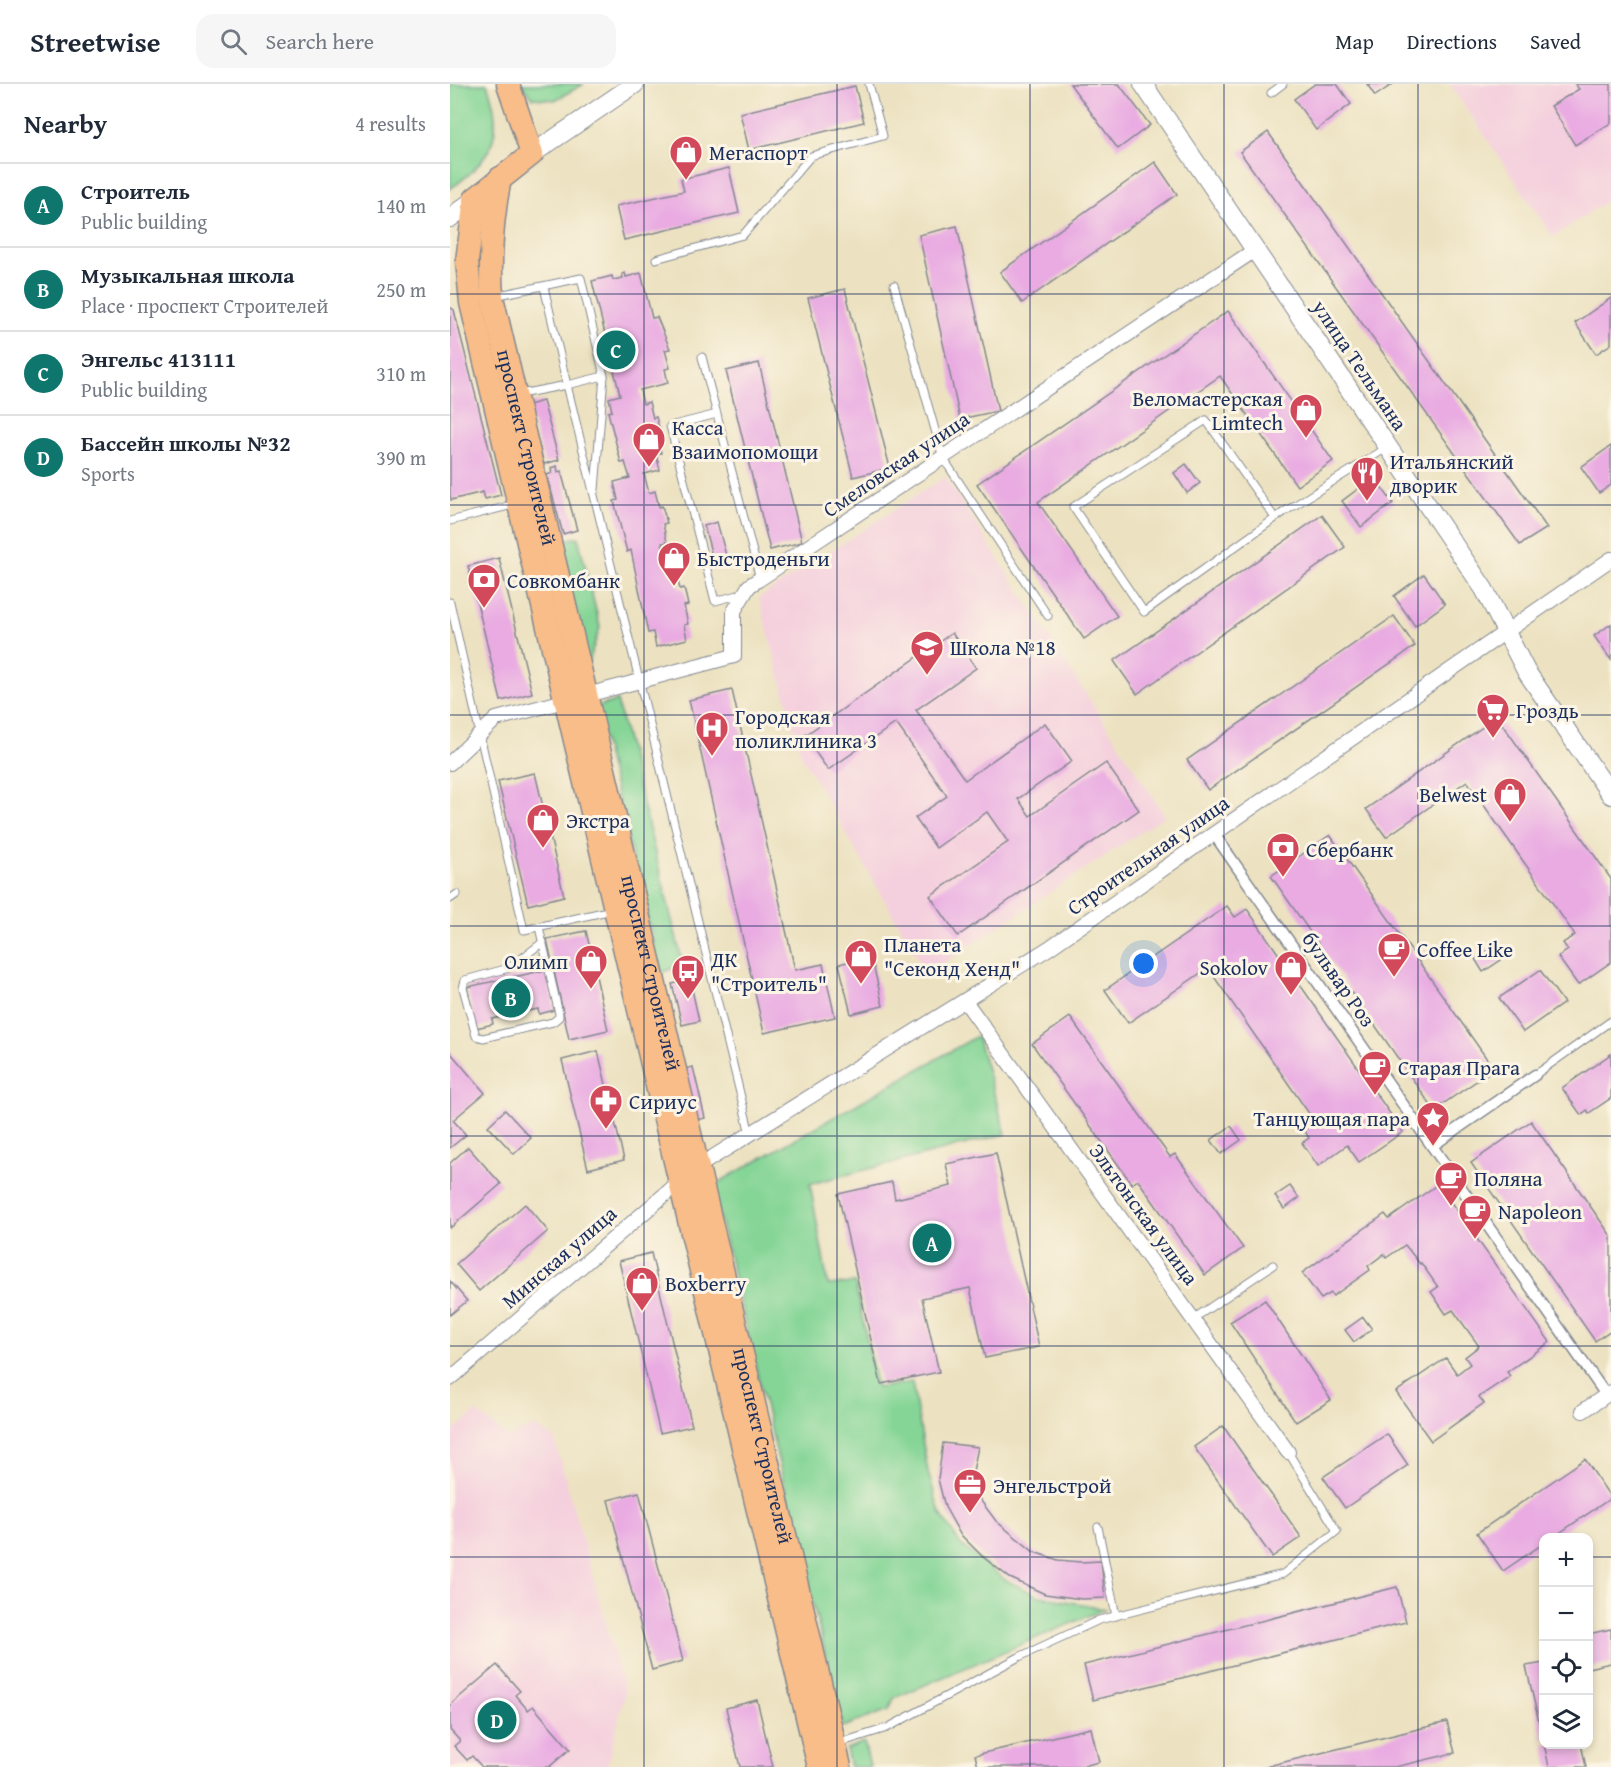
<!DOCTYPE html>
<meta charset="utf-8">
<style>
:root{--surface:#fff;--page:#f6f6f7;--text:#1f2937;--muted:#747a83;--line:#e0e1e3;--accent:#0f766e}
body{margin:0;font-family:"Gentium Book Plus",serif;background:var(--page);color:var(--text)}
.controls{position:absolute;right:18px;bottom:18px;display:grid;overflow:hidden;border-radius:12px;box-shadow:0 3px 9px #0003}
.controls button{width:54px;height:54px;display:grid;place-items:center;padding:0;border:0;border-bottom:2px solid var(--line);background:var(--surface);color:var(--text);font:30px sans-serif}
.you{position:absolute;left:694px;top:880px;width:21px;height:21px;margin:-15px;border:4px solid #fff;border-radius:50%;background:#1a73e8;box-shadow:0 0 0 9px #1a73e833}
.badge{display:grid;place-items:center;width:39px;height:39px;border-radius:50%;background:var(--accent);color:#fff;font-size:20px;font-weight:700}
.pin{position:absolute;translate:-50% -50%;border:3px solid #fff;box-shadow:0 2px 6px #0006}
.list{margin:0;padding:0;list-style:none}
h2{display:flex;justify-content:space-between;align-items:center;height:78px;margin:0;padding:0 24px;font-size:26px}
h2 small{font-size:20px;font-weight:400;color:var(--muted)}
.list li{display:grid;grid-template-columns:39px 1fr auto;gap:18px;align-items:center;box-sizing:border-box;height:84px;padding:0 24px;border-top:2px solid var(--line)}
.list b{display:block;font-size:22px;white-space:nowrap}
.list p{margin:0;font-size:20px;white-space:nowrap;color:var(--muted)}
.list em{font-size:20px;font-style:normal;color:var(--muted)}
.icon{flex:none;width:33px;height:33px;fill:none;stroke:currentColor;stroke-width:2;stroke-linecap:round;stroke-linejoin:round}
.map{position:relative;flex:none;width:1161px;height:1683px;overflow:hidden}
header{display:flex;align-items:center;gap:36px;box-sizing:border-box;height:84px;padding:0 30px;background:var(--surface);border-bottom:2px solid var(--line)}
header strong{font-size:28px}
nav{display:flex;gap:33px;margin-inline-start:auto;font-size:21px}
.search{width:420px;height:54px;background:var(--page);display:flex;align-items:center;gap:15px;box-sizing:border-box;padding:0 21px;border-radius:18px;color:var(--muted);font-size:22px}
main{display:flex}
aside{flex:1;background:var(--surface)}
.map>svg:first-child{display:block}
.built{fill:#f4cfdd}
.green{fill:#85d596;stroke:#50827a;stroke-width:1.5}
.building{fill:#e9abe2}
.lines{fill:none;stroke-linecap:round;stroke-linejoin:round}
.service-casing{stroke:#848890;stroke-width:9}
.pedestrian-casing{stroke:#848890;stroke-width:13}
.minor-casing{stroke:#848890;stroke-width:16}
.tertiary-casing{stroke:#848890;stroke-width:20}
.primary-casing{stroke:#848890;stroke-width:25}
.service{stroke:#fff;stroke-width:7}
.pedestrian{stroke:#fff;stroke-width:10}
.minor{stroke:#fff;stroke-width:14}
.tertiary{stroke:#fff;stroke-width:18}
.primary{stroke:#f8bd89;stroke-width:22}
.grid{fill:none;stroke:#1b2f5e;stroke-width:1.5;stroke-opacity:0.55}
.labels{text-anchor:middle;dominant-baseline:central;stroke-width:6;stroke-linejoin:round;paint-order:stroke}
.poi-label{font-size:21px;fill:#1b2f5e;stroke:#fcf5e5;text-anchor:start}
.street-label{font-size:21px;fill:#1b2f5e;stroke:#fcf5e5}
</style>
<header>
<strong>Streetwise</strong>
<div class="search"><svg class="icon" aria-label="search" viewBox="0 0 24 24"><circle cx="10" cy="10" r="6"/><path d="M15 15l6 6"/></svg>Search here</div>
<nav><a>Map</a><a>Directions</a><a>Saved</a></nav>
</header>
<main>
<aside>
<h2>Nearby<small>4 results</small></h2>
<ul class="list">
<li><span class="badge">A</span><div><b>Строитель</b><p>Public building</p></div><em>140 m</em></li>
<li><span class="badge">B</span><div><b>Музыкальная школа</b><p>Place · проспект Строителей</p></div><em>250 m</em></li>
<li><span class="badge">C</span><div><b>Энгельс 413111</b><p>Public building</p></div><em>310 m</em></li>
<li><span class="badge">D</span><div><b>Бассейн школы №32</b><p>Sports</p></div><em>390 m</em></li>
</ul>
</aside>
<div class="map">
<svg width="1161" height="1683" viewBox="0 0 1161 1683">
<rect width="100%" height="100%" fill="#fcf5e5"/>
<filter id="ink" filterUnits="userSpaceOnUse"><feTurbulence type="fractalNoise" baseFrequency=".0167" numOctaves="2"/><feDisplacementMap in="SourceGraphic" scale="12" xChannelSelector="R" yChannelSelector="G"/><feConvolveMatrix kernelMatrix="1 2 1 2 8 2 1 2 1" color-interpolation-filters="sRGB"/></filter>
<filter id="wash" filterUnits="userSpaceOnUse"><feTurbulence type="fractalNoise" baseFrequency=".008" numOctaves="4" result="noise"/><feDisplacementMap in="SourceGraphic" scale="24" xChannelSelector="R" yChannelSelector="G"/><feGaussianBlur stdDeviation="1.35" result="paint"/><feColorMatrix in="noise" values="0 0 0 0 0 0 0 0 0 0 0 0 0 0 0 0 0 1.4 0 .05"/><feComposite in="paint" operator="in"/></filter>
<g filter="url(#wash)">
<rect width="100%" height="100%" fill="#ece2c1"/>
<g class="built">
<polygon points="1000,0 1161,0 1161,114 1103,153"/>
<polygon points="495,393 715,732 477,890 351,671 309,514"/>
<polygon points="26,1328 58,1353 84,1342 104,1354 175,1608 157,1683 0,1683 0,1350"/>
</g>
<g class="green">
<path d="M0,0H37C56,50 42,76 0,105Z"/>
<polygon points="70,0 134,0 105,16 83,14"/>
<polygon points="128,453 150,543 136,586 106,458"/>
<polygon points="167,617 233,880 211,889 145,623"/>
<polygon points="527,952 556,1050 360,1100 378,1201 405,1199 427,1304 462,1298 478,1388 490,1429 511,1461 554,1495 586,1511 655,1525 444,1614 439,1626 393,1643 262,1102"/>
<polygon points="414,1658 420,1683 400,1683 396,1665"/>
</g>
<g id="blocks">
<g class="building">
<polygon points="620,0 669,0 700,41 668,65"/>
<polygon points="865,0 887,0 901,20 866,46 844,15"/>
<polygon points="917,0 943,0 925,12"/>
<polygon points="1125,0 1161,0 1161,39 1125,61 1101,22 1129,5"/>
<polygon points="405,2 414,38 299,66 290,29"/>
<polygon points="818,48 1097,444 1070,461 790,68"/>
<polygon points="705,78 727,110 572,219 550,188"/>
<polygon points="279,84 289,129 174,156 166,122 234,107 231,95"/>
<polygon points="507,142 548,327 510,335 469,151"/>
<polygon points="175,189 176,193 191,189 202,234 207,233 220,265 215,266 220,284 215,285 218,299 190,306 193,320 199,318 203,334 206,333 211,351 207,352 211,369 206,370 210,386 194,390 199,409 205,407 209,423 212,422 217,439 213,440 217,458 212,459 220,491 226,489 230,505 234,504 238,521 234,522 238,540 234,541 237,555 206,563 203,548 198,549 181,466 177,468 164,417 168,416 164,398 180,394 175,378 171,379 158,328 162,327 159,314 170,311 142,197 162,192 163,196 173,194 172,190"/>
<polygon points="395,205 440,384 403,393 358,214"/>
<polygon points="1161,214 1161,260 1146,270 1125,239"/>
<polygon points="0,223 4,226 51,411 35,415 33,408 1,416 0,411"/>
<polygon points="778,227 883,377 847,402 770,292 588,418 667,532 634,555 527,400"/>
<polygon points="309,279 352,458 320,466 276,287"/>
<polygon points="93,317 109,376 94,380 78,321"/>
<polygon points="1161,362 1161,401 1149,409 1131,383"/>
<polygon points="736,380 750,399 737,409 724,389"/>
<polygon points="107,382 108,388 111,387 127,446 113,450 97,391 102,389 101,384"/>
<polygon points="924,393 943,419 911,443 892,417"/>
<polygon points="872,431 895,463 687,610 664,577"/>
<polygon points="267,438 278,479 265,483 254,442"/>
<polygon points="49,474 82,609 51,617 18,482"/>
<polygon points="974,490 995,520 965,542 944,512"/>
<polygon points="944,532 965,562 758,706 737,676"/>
<polygon points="1161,540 1161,576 1144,552"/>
<polygon points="502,549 526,584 466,626 515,696 595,639 622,677 568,715 580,732 656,679 689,726 508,852 480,812 558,758 537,728 486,764 465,734 497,712 446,639 378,686 354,652"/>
<polygon points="282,606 345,886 373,880 385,933 314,949 239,616"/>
<polygon points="1037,640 1053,641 1161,795 1161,878 1128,901 1108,873 1118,866 1113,859 1125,851 1017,697 936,753 916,725"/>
<polygon points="85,689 114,812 78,821 48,697"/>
<polygon points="880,751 1044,985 984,1026 821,792"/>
<polygon points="777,822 785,833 797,825 953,1048 909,1078 897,1061 868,1082 852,1059 859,1054 854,1046 865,1038 758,884 678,939 655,906"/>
<polygon points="136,847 158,946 119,955 97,855"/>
<polygon points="1043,863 1051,876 1033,888 1025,875"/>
<polygon points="421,872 433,922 401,930 389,880"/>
<polygon points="96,886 105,926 89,930 88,925 42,935 43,940 26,944 17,903"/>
<polygon points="1090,886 1114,919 1073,948 1049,914"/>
<polygon points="240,896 249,937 232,941 222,900"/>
<polygon points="620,933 720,1073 725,1070 793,1164 755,1191 688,1096 682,1100 582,960"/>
<polygon points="148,967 174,1076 138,1085 112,976"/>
<polygon points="0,968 35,1009 3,1036 16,1051 0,1064"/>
<polygon points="1161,970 1161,1014 1139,1029 1137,1026 1131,1031 1112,1004"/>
<polygon points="243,983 255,1034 239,1038 226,987"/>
<polygon points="55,1026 81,1054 64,1070 38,1042"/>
<polygon points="1081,1037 1161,1152 1161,1246 1145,1257 1021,1079"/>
<polygon points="781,1042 791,1056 771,1070 761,1056"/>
<polygon points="18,1063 51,1100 0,1144 0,1079"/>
<polygon points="546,1069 589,1263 535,1274 520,1204 472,1214 489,1288 431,1300 388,1110 442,1098 445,1115 501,1102 496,1080"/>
<polygon points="988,1100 1100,1258 1057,1288 1060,1292 1029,1313 1034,1319 981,1357 946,1308 996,1274 1007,1290 1020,1280 1015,1273 1029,1262 1003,1226 996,1230 981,1208 988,1203 971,1179 970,1180 955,1161 936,1174 934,1170 918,1182 920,1186 883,1212 881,1209 871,1215 852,1189 935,1130 939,1135"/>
<polygon points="840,1102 849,1114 834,1125 825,1112"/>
<polygon points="75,1120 98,1147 29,1207 6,1180"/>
<polygon points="201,1169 242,1342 210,1349 169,1177"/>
<polygon points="0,1197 17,1217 0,1231"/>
<polygon points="815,1216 881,1316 846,1338 780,1238"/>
<polygon points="913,1233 922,1245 904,1258 895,1246"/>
<polygon points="773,1342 851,1453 822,1473 744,1363"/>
<polygon points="937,1350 958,1381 895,1424 873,1393"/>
<polygon points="493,1359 528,1363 523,1387 528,1413 546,1437 584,1468 608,1476 631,1478 651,1477 655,1514 632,1515 595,1510 560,1494 533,1473 510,1450 495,1423 488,1395"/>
<polygon points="1135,1375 1161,1414 1102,1454 1094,1454 1094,1459 1053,1487 1027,1449"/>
<polygon points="189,1408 233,1577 202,1586 158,1416"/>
<polygon points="947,1503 956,1538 643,1616 634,1581"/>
<polygon points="1161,1545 1161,1579 1138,1584 1138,1550"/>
<polygon points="1094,1579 1094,1655 1093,1656 1076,1582"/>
<polygon points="47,1581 70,1607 65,1611 78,1626 83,1622 120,1665 99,1683 32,1683 22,1672 17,1676 4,1662 10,1657 0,1646 0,1621"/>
<polygon points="307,1616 323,1683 290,1683 276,1624"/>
<polygon points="997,1638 1005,1669 945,1683 814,1683"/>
<polygon points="641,1644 649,1678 629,1683 528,1683 525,1671"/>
<polygon points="1094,1660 1131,1660 1136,1683 1099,1683"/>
</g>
</g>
</g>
<g filter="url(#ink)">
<use href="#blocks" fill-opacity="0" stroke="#848890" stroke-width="1.5"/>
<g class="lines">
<g class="service-casing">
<g id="service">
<polyline points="821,9 833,0"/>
<polyline points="206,175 293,151 361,72 433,52 419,0"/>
<polyline points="444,201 493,374 598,532"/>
<polyline points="44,212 131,194 154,292 117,301 94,203"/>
<polyline points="252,273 310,495"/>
<polyline points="70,310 117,301 300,1050"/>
<polyline points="267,330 220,342 265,517 292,510"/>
<polyline points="145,406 154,292"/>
<polyline points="825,434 756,336 623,423 694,528 834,428 938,363"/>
<polyline points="0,437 66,420"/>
<polyline points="0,518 74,846 162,826"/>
<polyline points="0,815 7,810"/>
<polyline points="89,843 109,930 109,933 103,938 33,954 26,952 13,904 15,896 59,884 93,858"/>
<polyline points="1085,991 1161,937"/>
<polyline points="743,1235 823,1181"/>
<polyline points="648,1443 666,1532"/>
<polyline points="389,1659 437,1644 569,1573 649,1536 833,1490 887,1447 838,1368"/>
</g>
</g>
<g class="pedestrian-casing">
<g id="pedestrian">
<polyline points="764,750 1156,1311"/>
<polyline points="982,1062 1085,991"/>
</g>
</g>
<g class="minor-casing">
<g id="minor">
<polyline points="0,679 46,635 284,572 284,527 299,502 805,166"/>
<polyline points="515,917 838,1368"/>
<polyline points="0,1295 247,1083 599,864 1161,475"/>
<polyline points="1133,1327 1161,1308"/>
</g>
</g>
<g class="tertiary-casing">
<g id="tertiary">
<polyline points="693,0 1034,505 1076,587 1161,711"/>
<polyline points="82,70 185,0"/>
<polyline points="0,134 25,115"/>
</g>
</g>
<g class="primary-casing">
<g id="primary">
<polyline points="58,0 82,70 25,115 17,177 21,219 369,1683"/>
<path id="s1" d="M50,94C42,135 39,171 42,213L390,1683"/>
</g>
</g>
<use href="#service" class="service"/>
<use href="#pedestrian" class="pedestrian"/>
<use href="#minor" class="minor"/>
<use href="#tertiary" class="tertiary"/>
<use href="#primary" class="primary"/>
</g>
</g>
<path class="grid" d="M194,0V1683M387,0V1683M580,0V1683M774,0V1683M968,0V1683M0,210H1161M0,421H1161M0,631H1161M0,842H1161M0,1052H1161M0,1262H1161M0,1473H1094M1138,1473H1161"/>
<defs>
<g id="shop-pin" transform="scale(1.725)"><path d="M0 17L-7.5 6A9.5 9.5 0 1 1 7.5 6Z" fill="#d1495b" stroke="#fcf5e5"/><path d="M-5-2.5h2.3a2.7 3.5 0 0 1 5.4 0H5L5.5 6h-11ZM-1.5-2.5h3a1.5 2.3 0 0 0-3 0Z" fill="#fff"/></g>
<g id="restaurant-pin" transform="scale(1.725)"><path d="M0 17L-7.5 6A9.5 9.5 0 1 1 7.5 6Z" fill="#d1495b" stroke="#fcf5e5"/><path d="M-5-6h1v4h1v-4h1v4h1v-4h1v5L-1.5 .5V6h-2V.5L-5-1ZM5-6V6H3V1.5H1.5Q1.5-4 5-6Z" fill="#fff"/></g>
<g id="bank-pin" transform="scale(1.725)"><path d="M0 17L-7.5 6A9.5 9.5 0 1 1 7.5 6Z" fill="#d1495b" stroke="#fcf5e5"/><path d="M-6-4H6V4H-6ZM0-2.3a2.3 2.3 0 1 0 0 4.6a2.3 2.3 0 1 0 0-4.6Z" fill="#fff"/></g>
<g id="school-pin" transform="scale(1.725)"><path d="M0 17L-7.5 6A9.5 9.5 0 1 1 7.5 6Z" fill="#d1495b" stroke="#fcf5e5"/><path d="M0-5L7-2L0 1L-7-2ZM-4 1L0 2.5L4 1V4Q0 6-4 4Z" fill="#fff"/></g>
<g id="supermarket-pin" transform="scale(1.725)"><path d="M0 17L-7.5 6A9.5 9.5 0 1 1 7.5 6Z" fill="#d1495b" stroke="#fcf5e5"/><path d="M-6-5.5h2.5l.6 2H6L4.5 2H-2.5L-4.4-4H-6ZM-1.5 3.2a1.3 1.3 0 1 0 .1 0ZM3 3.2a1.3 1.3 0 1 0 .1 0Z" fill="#fff"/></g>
<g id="hospital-pin" transform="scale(1.725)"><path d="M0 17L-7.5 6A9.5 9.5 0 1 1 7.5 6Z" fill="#d1495b" stroke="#fcf5e5"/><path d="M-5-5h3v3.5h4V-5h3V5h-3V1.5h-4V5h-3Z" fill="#fff"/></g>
<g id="cafe-pin" transform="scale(1.725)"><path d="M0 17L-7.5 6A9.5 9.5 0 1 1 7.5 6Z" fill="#d1495b" stroke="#fcf5e5"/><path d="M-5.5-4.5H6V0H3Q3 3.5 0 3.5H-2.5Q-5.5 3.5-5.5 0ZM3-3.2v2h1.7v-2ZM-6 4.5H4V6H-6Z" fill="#fff"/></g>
<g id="bus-pin" transform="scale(1.725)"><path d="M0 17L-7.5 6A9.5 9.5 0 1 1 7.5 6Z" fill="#d1495b" stroke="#fcf5e5"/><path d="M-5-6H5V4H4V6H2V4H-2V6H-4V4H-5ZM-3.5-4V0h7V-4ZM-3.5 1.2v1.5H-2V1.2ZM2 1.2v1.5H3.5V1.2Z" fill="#fff"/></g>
<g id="pharmacy-pin" transform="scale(1.725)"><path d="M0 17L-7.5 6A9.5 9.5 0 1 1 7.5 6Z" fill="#d1495b" stroke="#fcf5e5"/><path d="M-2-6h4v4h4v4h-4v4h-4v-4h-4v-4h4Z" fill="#fff"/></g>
<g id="sight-pin" transform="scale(1.725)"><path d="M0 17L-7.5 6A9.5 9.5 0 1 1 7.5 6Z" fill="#d1495b" stroke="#fcf5e5"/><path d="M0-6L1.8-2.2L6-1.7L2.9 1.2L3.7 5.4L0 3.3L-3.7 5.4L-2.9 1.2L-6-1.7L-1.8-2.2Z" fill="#fff"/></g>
<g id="office-pin" transform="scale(1.725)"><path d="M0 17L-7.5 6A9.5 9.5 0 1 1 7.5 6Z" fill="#d1495b" stroke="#fcf5e5"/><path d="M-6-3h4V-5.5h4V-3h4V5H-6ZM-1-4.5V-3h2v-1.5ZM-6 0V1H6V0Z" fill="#fff"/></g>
</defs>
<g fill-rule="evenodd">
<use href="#shop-pin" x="236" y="68"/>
<use href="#shop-pin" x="856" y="326"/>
<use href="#shop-pin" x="199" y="355"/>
<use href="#restaurant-pin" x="917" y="389"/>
<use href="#shop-pin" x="224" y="474"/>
<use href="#bank-pin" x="34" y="496"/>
<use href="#school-pin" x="477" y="563"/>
<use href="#supermarket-pin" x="1043" y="626"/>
<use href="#hospital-pin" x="262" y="644"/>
<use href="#shop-pin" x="1060" y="710"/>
<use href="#shop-pin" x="93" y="736"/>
<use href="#bank-pin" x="833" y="765"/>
<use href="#cafe-pin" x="944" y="865"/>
<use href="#shop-pin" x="411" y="872"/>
<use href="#shop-pin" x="141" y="877"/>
<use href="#shop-pin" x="841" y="883"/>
<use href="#bus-pin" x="238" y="887"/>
<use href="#cafe-pin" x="925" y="983"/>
<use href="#pharmacy-pin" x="156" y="1017"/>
<use href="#sight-pin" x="983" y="1034"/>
<use href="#cafe-pin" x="1001" y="1094"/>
<use href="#cafe-pin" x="1025" y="1127"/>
<use href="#shop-pin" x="192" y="1199"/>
<use href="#office-pin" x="520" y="1401"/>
</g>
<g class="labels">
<g class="poi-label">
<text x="259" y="68">Мегаспорт</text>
<text x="833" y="314" text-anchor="end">Веломастерская<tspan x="833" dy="24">Limtech</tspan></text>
<text x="222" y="343">Касса<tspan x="222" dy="24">Взаимопомощи</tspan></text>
<text x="940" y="377">Итальянский<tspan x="940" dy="24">дворик</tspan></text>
<text x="247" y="474">Быстроденьги</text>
<text x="57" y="496">Совкомбанк</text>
<text x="500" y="563">Школа №18</text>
<text x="1066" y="626">Гроздь</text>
<text x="285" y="632">Городская<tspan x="285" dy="24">поликлиника 3</tspan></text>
<text x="1037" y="710" text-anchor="end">Belwest</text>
<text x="116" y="736">Экстра</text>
<text x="856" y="765">Сбербанк</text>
<text x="434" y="860">Планета<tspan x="434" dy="24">"Секонд Хенд"</tspan></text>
<text x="967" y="865">Coffee Like</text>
<text x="261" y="875">ДК<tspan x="261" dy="24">"Строитель"</tspan></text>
<text x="118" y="877" text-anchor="end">Олимп</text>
<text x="818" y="883" text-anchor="end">Sokolov</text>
<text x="948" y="983">Старая Прага</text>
<text x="179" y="1017">Сириус</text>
<text x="960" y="1034" text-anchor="end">Танцующая пара</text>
<text x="1024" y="1094">Поляна</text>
<text x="1048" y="1127">Napoleon</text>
<text x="215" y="1199">Boxberry</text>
<text x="543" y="1401">Энгельстрой</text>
</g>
<g class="street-label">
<text transform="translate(910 281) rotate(56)">улица Тельмана</text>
<text stroke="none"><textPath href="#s1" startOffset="274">проспект Строителей</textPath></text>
<text transform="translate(446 380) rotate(-34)">Смеловская улица</text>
<text transform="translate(698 771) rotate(-35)">Строительная улица</text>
<text stroke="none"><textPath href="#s1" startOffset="814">проспект Строителей</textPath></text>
<text transform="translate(889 895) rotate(55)">бульвар Роз</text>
<text transform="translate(694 1130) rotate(54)">Эльтонская улица</text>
<text transform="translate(109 1173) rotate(-41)">Минская улица</text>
<text stroke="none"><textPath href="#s1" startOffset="1300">проспект Строителей</textPath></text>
</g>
</g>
</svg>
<div class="controls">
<button>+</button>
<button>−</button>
<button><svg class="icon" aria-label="locate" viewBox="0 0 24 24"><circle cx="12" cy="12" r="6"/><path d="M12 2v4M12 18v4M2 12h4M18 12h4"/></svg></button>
<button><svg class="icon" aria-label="layers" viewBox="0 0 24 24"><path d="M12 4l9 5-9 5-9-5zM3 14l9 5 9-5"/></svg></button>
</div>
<div class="you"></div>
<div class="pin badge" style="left:482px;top:1159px">A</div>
<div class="pin badge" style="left:61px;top:914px">B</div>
<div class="pin badge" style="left:166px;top:266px">C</div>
<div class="pin badge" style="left:47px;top:1636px">D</div>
</div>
</main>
